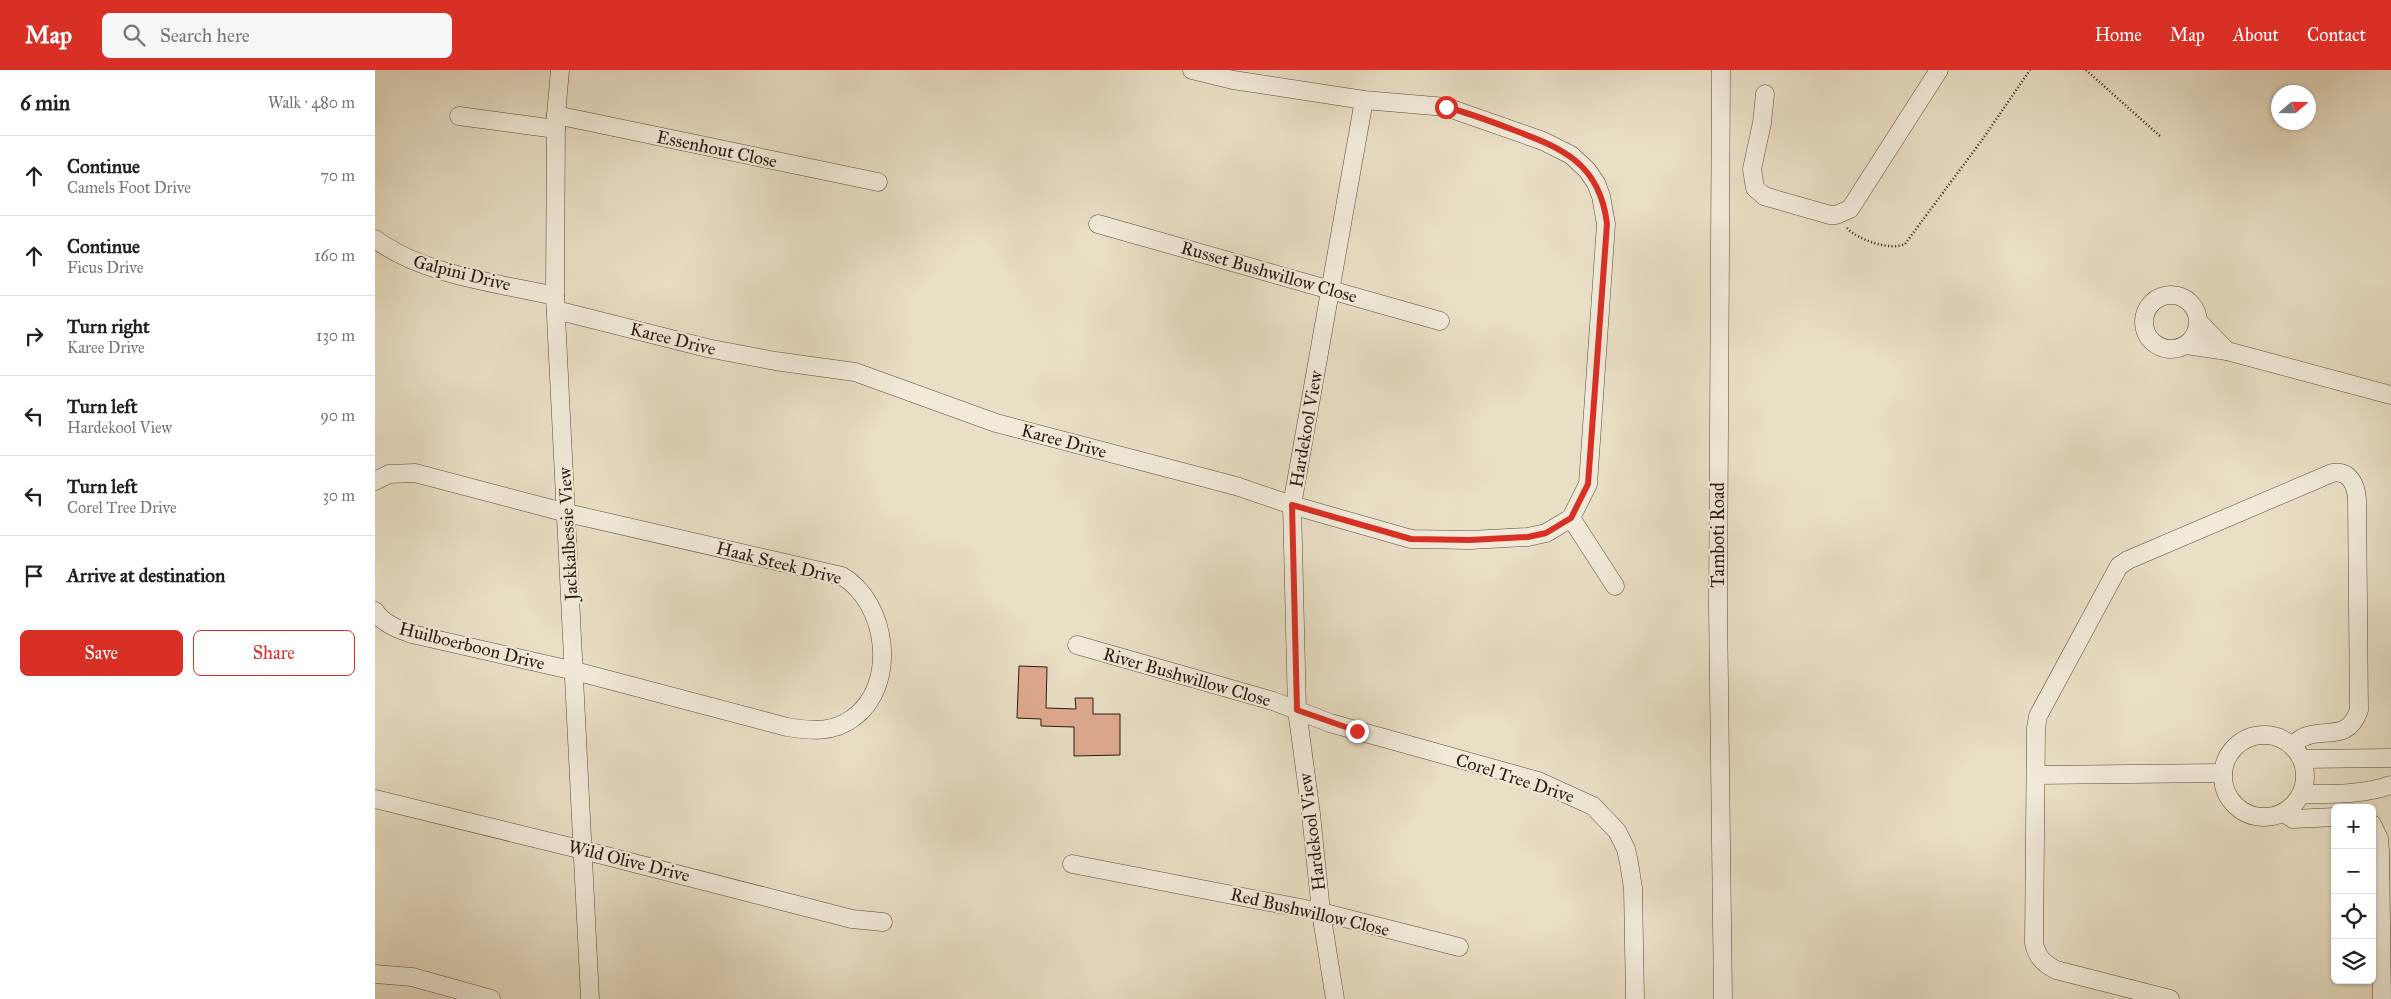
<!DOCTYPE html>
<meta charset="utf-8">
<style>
:root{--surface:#fff;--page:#f6f6f6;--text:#202124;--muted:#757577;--line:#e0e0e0;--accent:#d93025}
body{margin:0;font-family:"IM FELL Great Primer",serif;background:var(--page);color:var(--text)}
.controls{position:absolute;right:15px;bottom:15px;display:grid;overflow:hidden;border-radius:8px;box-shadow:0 1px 4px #0004}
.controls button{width:45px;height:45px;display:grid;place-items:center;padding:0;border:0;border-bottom:1px solid var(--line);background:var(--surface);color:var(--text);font:25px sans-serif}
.compass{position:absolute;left:1896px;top:15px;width:45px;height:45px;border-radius:50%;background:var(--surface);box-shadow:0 1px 4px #0004;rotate:70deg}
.stop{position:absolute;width:15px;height:15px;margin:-11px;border:4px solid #d93025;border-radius:50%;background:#fff}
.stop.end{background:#d93025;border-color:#fff;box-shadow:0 1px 5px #0008}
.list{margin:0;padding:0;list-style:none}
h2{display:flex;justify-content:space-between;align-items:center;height:65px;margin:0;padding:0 20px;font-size:21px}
h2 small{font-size:16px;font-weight:400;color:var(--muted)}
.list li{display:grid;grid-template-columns:32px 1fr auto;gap:15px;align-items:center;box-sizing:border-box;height:80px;padding:0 20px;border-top:1px solid var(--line)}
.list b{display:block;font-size:19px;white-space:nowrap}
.list p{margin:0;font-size:16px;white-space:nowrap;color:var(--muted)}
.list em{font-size:16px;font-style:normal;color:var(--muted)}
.actions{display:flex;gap:10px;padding:15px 20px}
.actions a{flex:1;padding:11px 0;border:1px solid var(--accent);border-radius:8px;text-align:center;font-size:18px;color:var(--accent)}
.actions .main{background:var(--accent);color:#fff}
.icon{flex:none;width:28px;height:28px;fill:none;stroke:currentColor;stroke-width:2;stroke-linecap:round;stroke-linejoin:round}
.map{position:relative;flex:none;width:2016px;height:929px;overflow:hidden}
header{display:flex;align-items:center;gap:30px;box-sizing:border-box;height:70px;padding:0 25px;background:var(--accent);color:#fff}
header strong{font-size:24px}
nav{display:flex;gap:28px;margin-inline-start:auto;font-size:18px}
.search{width:350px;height:45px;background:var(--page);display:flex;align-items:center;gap:12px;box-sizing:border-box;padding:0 18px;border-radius:8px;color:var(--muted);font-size:19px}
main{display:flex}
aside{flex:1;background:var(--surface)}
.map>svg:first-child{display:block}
.building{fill:#dfaa91;stroke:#29190e}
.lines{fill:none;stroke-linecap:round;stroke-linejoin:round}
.minor-casing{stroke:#594a3c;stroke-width:19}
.path{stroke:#29190e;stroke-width:2.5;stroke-dasharray:1 2.5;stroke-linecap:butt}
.minor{stroke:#f1ead9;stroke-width:18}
.route{stroke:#d93025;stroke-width:6}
.labels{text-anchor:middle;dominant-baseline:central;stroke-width:4.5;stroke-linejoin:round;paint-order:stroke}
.street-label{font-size:18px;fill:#29190e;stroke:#f1ead9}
</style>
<header>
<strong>Map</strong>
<div class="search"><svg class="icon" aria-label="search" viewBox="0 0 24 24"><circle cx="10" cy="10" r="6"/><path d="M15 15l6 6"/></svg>Search here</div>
<nav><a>Home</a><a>Map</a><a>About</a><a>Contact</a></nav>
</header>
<main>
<aside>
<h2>6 min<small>Walk · 480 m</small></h2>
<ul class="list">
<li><svg class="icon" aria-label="ahead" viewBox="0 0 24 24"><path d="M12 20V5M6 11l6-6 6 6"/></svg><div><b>Continue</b><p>Camels Foot Drive</p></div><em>70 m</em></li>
<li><svg class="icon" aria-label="ahead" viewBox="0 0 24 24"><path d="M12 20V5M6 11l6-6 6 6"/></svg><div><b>Continue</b><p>Ficus Drive</p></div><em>160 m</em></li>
<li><svg class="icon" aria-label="right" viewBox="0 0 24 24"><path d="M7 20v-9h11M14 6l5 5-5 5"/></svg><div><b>Turn right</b><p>Karee Drive</p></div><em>130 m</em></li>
<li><svg class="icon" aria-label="left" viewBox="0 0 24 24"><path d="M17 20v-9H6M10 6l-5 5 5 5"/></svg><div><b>Turn left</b><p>Hardekool View</p></div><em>90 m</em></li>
<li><svg class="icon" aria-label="left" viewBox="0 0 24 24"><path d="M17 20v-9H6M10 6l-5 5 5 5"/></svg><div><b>Turn left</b><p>Corel Tree Drive</p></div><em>30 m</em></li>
<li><svg class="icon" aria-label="arrive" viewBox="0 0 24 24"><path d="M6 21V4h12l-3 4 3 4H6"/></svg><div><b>Arrive at destination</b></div></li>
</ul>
<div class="actions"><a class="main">Save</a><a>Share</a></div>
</aside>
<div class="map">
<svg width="2016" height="929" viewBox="0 0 2016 929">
<rect width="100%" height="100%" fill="#e9dfc5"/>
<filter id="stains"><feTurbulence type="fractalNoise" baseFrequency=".004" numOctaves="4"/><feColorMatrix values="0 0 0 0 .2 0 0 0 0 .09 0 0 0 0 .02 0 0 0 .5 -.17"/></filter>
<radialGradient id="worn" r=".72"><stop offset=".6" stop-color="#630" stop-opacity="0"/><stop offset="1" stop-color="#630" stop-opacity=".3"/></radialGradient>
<polygon class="building" points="644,596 672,597 671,638 701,639 700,628 718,628 718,644 745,644 745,685 699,686 699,657 666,656 666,649 642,648"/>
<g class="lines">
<g class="minor-casing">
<g id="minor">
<polyline points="185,0 181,45 180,226 215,929"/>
<polyline points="1346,0 1343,536 1348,929"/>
<polyline points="1390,24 1387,53 1377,99 1380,118 1389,126 1455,145 1461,145 1475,139 1564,0"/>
<polyline points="181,45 503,112"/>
<polyline points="84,46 181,59"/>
<polyline points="723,154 1065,251"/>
<path d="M0,169C48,205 122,213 180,226"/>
<circle cx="1796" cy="252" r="27"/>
<polyline points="181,240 332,278 400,291 480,302 621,353 861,416 917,435 1036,469 1095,470 1153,467 1171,463 1196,448 1213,414 1231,154 1226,126 1221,113 1212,100 1196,85 1168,71 1071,37 989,30 858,10 817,0"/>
<polyline points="1824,252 1852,281"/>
<polyline points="1811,275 1852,281 2016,325"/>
<path d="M0,411L14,404L40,403L192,443L467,506C513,533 523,616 478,648C458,663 436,661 412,657L200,601L37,564C23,559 8,554 0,541"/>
<polyline points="1196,448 1240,516"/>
<polyline points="702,575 898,631 955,653 1163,711 1218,736 1242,761 1251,779 1254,793 1258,818 1260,929"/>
<circle cx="1889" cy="706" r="41"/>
<polyline points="1927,689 2016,688"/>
<polyline points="1661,705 1848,703"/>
<path d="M1927,724C1956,724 1988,725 2016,715"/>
<polyline points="0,729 208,780 477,849 508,852"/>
<polyline points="1909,743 1918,749 1960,747"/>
<polyline points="1997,754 2004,769 2005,781 2007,929"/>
<polyline points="697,794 946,842 1084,877"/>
<polyline points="0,904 37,907 116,929"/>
<polyline points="960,929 946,842 936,744 922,640 917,435 989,30"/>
<path d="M1795,929L1681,900C1668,893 1662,887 1659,873L1661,658L1663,646L1744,496L1753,490L1957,403C1974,400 1981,414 1982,429L1984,640C1972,674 1949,656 1927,668C1923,670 1920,674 1918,677"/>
</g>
</g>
<g class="path">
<polyline points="1711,0 1786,67"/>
<path d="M1472,158C1483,170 1515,181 1530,174L1607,70L1655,0"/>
</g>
<use href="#minor" class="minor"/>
</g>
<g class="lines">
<path class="route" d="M982,661L922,640L917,435L1036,469L1095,470L1153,467L1171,463L1196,448L1213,414L1232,154C1225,93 1187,78 1136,59C1115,51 1093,43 1071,37"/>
</g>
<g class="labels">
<g class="street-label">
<text transform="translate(342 79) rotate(12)">Essenhout Close</text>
<text transform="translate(894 202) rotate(16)">Russet Bushwillow Close</text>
<text transform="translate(87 203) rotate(14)">Galpini Drive</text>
<text transform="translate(298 269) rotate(14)">Karee Drive</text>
<text transform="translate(931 359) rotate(-80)">Hardekool View</text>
<text transform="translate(689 371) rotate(15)">Karee Drive</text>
<text transform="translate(193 464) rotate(-93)">Jackkalbessie View</text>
<text transform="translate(1343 465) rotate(-90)">Tamboti Road</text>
<text transform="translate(404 493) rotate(14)">Haak Steek Drive</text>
<text transform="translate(97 576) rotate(14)">Huilboerboon Drive</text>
<text transform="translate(812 607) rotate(16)">River Bushwillow Close</text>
<text transform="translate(1140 708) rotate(18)">Corel Tree Drive</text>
<text transform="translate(937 762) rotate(-97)">Hardekool View</text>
<text transform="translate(254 791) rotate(14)">Wild Olive Drive</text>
<text transform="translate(935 842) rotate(13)">Red Bushwillow Close</text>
</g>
</g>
<rect width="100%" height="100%" filter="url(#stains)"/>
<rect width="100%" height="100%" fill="url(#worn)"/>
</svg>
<div class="controls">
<button>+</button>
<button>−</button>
<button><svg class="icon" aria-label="locate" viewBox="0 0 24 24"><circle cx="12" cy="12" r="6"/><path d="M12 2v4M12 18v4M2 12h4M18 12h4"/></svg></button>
<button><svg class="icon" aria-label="layers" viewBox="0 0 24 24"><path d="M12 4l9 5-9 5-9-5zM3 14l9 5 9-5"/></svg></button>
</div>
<svg class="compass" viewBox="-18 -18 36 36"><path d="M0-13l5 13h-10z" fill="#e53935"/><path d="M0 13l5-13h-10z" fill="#757577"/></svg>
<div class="stop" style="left:1071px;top:37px"></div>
<div class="stop end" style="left:982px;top:661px"></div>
</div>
</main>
